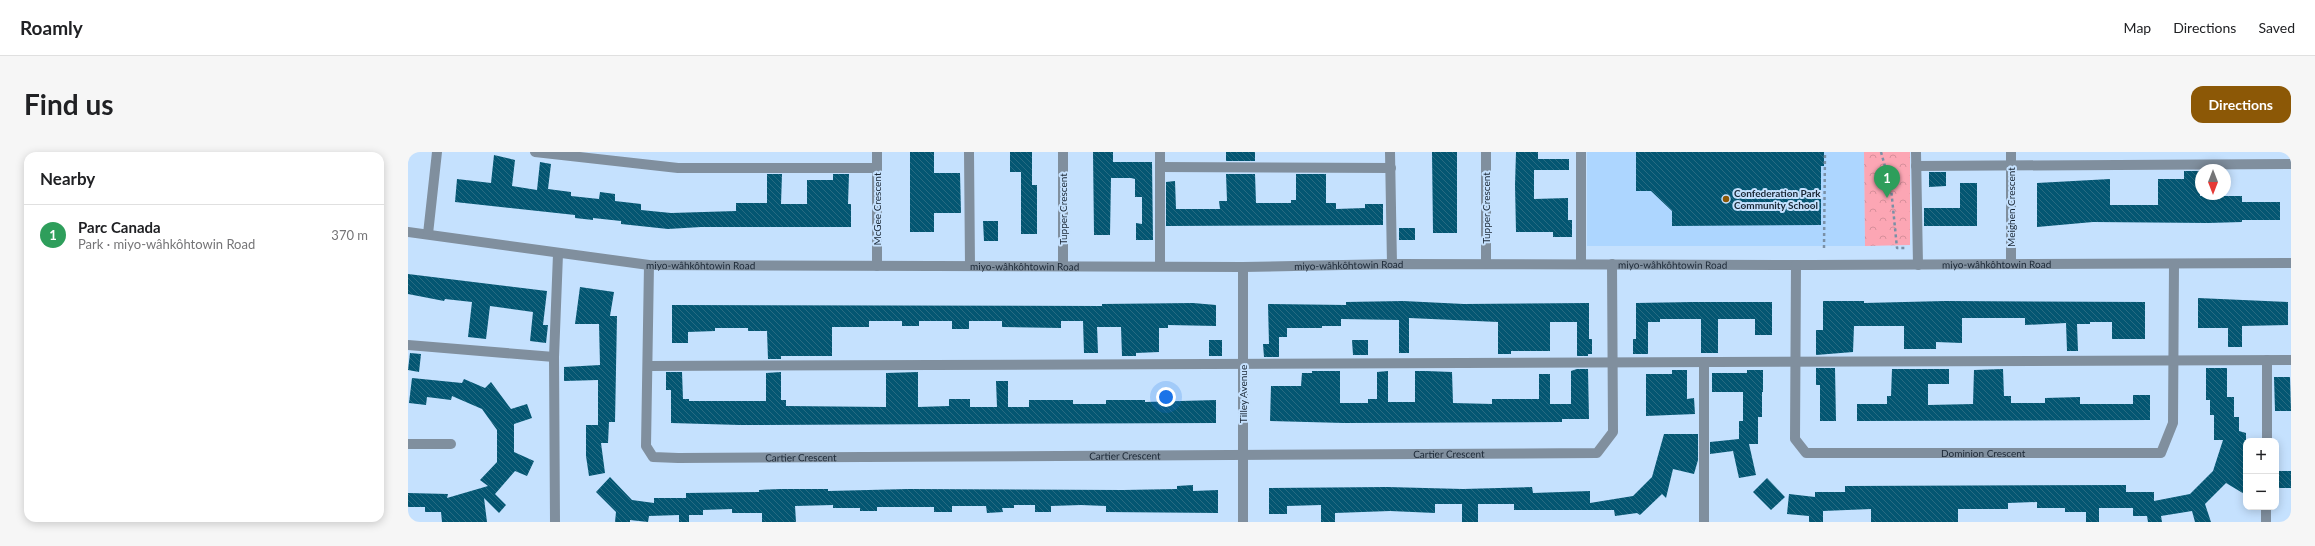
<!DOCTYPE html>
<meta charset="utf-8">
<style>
:root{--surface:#fff;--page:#f6f6f6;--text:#202124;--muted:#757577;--line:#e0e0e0;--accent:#8c5806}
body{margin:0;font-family:Lato,sans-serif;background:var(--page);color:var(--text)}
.controls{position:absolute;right:12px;bottom:12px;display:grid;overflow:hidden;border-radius:8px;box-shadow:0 2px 10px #0003}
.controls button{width:36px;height:36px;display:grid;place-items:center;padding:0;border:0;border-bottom:1px solid var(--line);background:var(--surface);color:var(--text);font:20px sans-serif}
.compass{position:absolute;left:1787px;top:12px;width:36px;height:36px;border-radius:50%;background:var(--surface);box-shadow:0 2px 10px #0003;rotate:180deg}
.you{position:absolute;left:758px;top:245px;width:14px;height:14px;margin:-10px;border:3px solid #fff;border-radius:50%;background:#1a73e8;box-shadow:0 0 0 6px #1a73e833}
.badge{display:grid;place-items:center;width:26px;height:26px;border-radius:50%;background:var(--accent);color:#fff;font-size:13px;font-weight:700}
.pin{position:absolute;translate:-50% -33px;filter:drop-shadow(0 1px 2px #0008)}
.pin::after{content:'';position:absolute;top:21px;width:14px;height:12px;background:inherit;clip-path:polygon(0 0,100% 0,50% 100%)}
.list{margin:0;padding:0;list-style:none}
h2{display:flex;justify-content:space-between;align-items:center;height:52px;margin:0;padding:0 16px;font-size:17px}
h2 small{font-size:13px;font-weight:400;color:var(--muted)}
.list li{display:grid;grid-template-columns:26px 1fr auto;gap:12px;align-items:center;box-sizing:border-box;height:60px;padding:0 16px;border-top:1px solid var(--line)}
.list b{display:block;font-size:15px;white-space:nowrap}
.list p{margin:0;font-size:13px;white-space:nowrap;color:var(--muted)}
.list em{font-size:13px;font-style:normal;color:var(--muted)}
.map{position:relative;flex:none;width:1883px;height:370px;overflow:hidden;border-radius:12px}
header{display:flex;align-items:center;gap:24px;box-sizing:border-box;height:56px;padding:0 20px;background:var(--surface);border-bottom:1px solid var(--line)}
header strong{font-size:19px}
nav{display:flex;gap:22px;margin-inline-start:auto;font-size:14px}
.intro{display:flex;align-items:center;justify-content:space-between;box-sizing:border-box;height:96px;padding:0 24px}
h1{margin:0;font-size:28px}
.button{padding:10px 18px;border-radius:12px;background:var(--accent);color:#fff;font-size:14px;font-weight:700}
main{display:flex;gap:24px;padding:0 24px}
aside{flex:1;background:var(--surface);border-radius:12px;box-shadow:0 2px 10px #0003}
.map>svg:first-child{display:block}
.built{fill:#add6ff}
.park{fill:url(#park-crowns)}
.building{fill:url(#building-back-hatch)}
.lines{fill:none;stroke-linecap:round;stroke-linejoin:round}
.path{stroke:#7a90a6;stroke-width:2.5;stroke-dasharray:3 3;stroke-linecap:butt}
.minor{stroke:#808f9e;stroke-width:10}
.poi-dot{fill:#8c5806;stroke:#c5e1fe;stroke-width:1.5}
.labels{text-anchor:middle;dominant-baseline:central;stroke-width:4;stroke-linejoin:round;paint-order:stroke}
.poi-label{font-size:10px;font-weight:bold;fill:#1a2735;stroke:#c5e1fe;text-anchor:start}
.street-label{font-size:10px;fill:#1a2735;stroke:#c5e1fe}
</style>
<header>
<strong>Roamly</strong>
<nav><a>Map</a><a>Directions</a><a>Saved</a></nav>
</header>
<div class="intro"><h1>Find us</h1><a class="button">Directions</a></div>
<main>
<aside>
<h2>Nearby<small></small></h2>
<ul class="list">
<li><span class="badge" style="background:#2e9e5b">1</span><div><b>Parc Canada</b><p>Park · miyo-wâhkôhtowin Road</p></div><em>370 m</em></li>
</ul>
</aside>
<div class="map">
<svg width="1883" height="370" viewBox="0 0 1883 370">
<defs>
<pattern id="park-crowns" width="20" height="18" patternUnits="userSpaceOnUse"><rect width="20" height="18" fill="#fca6b4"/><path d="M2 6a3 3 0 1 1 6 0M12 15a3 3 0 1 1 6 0" fill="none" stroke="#d78f9b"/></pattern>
<pattern id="building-back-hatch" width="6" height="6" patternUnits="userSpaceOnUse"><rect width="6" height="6" fill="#045672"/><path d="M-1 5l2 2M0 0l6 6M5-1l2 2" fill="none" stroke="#286b82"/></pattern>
</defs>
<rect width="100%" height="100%" fill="#c5e1fe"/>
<polygon class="built" points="1179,0 1456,0 1457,94 1179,94"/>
<polygon class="park" points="1456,0 1502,0 1502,93 1457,94"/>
<g class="building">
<polygon points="502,0 526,0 526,21 552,21 553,61 526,61 526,80 502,80"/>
<polygon points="602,0 624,0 624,33 629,33 629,82 613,82 613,20 602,20"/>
<polygon points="685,0 705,0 705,10 744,10 745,88 728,88 728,71 734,72 734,45 727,45 727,27 723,26 703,26 702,83 686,83"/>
<rect x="818" y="0" width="29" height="9"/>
<polygon points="1024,0 1049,0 1049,81 1025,81"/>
<polygon points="1108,0 1130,0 1130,7 1161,7 1161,18 1126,18 1126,47 1160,46 1160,68 1164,68 1164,85 1145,85 1145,80 1108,80 1107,33"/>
<polygon points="1228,0 1416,0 1416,14 1413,14 1413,73 1264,74 1264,59 1243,39 1228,39"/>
<polygon points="86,3 107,8 104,34 129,38 132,10 143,12 140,37 163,40 163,44 191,47 192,40 207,42 207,49 233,52 233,58 263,61 328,59 328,51 359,51 359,22 374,22 373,52 399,52 399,28 425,28 425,22 441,22 440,52 443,52 443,75 293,75 260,77 213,72 213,69 185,66 185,68 167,66 167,63 47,50 49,27 83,31"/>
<polygon points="1776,19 1792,19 1792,44 1834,44 1834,50 1872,50 1872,68 1834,68 1834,70 1800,71 1685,70 1629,75 1629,31 1702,27 1702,53 1750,53 1750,27 1776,27"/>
<polygon points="1521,20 1538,20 1538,34 1521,35"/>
<polygon points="818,22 847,22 848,51 883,51 883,48 888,48 888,22 918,22 918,51 928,51 928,57 957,56 957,52 975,52 975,73 758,74 758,30 767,29 768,57 812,57 811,49 819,49"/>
<polygon points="1552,31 1569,31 1569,74 1516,74 1516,56 1552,56"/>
<polygon points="575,69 590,69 590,89 576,89"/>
<rect x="991" y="76" width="16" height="12"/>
<polygon points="0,122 139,139 135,173 140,173 138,191 122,189 125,160 82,154 78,187 60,185 64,150 37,147 36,149 0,142"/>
<polygon points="172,135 206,140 202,164 209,164 207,270 201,270 200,291 193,291 197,321 181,324 178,304 178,273 190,273 190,228 156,229 156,215 192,213 191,172 167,172"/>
<polygon points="1790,146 1880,150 1880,173 1834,174 1834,195 1820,195 1820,176 1790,176"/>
<polygon points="995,149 1056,152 1181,151 1181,187 1184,187 1184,202 1180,202 1180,204 1169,204 1169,170 1142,170 1142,199 1103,199 1103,202 1090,202 1090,170 1001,166 1001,201 991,201 991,168 933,167 933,174 914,174 914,176 879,176 879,185 871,185 871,205 856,205 855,192 861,192 860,152 938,153 938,150"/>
<polygon points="1415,149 1456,149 1456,151 1537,149 1737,150 1737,187 1704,187 1704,170 1682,170 1682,172 1669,172 1670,199 1659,199 1658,171 1617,173 1617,166 1554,166 1554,191 1528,190 1528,197 1496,197 1496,174 1446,174 1445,200 1408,203 1408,178 1415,178"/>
<polygon points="1284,150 1364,150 1364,183 1347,183 1347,167 1310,167 1310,201 1293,201 1293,167 1252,167 1252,170 1240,170 1240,202 1225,202 1225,187 1228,187 1228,151"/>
<polygon points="785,151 808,153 808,174 760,173 760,176 751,176 751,200 728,201 728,204 714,204 713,175 689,175 690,201 676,201 675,169 653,169 653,176 594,175 594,169 561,169 561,177 544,177 544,169 511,169 511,174 494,174 494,169 461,169 461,175 424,175 424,204 373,204 373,207 360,207 359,179 340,179 340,176 307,176 307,179 280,180 280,191 264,191 264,153 694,154 694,152"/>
<rect x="801" y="188" width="13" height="16"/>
<polygon points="944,188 960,188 960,203 945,203"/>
<polygon points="2,201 13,202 11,220 0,218"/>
<polygon points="1408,216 1427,216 1428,269 1412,269 1412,233 1408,233"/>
<polygon points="1798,216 1819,216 1819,245 1826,245 1826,265 1831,265 1831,279 1838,281 1838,343 1818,331 1797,352 1803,370 1787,370 1784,359 1753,364 1754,370 1740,370 1739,364 1725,364 1725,356 1691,356 1691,370 1678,370 1678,360 1657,360 1657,356 1629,356 1629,350 1600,351 1600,357 1550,357 1550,370 1463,370 1463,357 1415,359 1415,370 1401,370 1401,364 1379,362 1381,342 1407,345 1407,340 1437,340 1437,334 1718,333 1718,340 1746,340 1746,349 1782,342 1805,319 1815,288 1806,288 1806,263 1802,263 1802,248 1798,248"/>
<polygon points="1169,217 1180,217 1181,267 1154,267 1154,270 936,271 862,269 863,234 893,234 894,221 904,221 904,219 932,219 932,251 960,251 960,247 969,247 969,220 980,219 980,250 1007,250 1007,219 1018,219 1044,220 1045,251 1084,252 1084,247 1131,247 1131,222 1142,222 1142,252 1163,252 1163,219"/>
<polygon points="1484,217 1541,217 1541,232 1520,232 1520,253 1565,252 1566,218 1595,217 1596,244 1603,244 1603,251 1637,251 1637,246 1672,245 1672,252 1725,252 1725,243 1742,243 1742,268 1449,269 1449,252 1479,252 1479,244 1483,244"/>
<polygon points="1264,218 1279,218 1279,247 1286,246 1287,262 1238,264 1238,222 1264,222"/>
<polygon points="1339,218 1355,218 1355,240 1354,240 1354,265 1350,265 1350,292 1341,292 1348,323 1331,326 1325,299 1302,302 1302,290 1331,287 1331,269 1335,269 1335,240 1304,240 1304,221 1339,221"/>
<polygon points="258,220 274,220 275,247 281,247 281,249 358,249 358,221 373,220 373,248 378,248 378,254 478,255 478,221 510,220 510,255 541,254 541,247 562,247 562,255 589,255 588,229 600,229 600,255 621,255 621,248 665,248 665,252 698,252 698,248 737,248 737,250 808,248 808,271 332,273 263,271 263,238 258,238"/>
<polygon points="1866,225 1882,225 1883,259 1867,259"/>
<polygon points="4,226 54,231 56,227 77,236 83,230 103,257 119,252 124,266 106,272 106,300 126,309 119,324 107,319 87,342 98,353 91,361 76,346 79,370 34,370 33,360 17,360 17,355 0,355 0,341 40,342 39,346 80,334 72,328 89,310 89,278 74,257 44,244 43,248 19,245 18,253 1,251"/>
<polygon points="1256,282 1290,282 1290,308 1286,322 1265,317 1258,346 1254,342 1232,363 1229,361 1207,364 1206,358 1106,358 1106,352 1070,352 1070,370 1054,370 1054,352 1027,352 1027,361 982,359 927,361 927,370 913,370 913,353 879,354 879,362 861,362 861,336 979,335 1055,337 1124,335 1125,341 1182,339 1182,351 1225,344 1244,325"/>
<rect x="1868" y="319" width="15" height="17"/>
<polygon points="202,325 224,348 246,351 246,346 278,346 278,341 351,340 351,338 373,337 420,337 420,339 500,337 715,338 769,337 769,334 785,333 785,339 810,338 810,361 698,360 698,354 673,353 643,354 643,360 627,360 627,353 606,353 606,356 594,356 595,360 579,361 578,354 544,354 544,360 526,360 526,355 469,355 469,359 452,359 452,356 425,356 425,353 387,354 388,370 354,370 354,361 324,361 324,357 295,358 295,363 281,363 281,370 271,370 271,363 241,364 240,370 222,368 222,370 207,370 208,360 188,340"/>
<polygon points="1359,326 1377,345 1363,358 1345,340"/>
</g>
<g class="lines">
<g class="path">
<polyline points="1473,0 1483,36 1489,96 1499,96"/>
<polyline points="1416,96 1417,0"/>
</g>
<g class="minor">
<polyline points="127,0 270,16 469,16"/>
<polyline points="561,0 562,114"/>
<polyline points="655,0 655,114"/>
<polyline points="752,0 752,114"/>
<polyline points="982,0 984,112"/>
<polyline points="1508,0 1510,113"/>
<polyline points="1603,0 1603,111"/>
<polyline points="1508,14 1883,12"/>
<polyline points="752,15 983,16"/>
<path id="s1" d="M0,80L241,113L835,115L984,112L1402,113L1883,111"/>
<polyline points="20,82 29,0"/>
<polyline points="1078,112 1078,0"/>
<polyline points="1173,112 1173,0"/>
<path id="s2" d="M241,113L238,294L245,305L270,306L1189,301L1205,280L1204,112"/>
<path id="s3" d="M1388,113L1387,287L1398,301H1753L1765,271L1766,112"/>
<polyline points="469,114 469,0"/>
<polyline points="835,115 835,370"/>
<polyline points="0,193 146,205"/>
<polyline points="240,214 1883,208"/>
<polyline points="1859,289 1859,208"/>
<polyline points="0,292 43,292"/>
<polyline points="147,370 146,205 150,102"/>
<polyline points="1296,370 1296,210"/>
<polyline points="1858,370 1858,355"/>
</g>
</g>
<circle class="poi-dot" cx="1318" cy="47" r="4"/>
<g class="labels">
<g class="poi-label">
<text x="1326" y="41">Confederation Park<tspan x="1326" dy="12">Community School</tspan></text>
</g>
<g class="street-label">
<text transform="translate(1603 55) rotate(-90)">Meighen Crescent</text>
<text transform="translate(1078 56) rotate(-90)">Tupper Crescent</text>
<text transform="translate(469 57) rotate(-90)">McGee Crescent</text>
<text transform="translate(655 57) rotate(-90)">Tupper Crescent</text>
<text stroke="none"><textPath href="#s1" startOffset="1591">miyo-wâhkôhtowin Road</textPath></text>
<text stroke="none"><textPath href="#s1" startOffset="295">miyo-wâhkôhtowin Road</textPath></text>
<text stroke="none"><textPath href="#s1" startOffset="943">miyo-wâhkôhtowin Road</textPath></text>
<text stroke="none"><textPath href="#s1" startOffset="1267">miyo-wâhkôhtowin Road</textPath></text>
<text stroke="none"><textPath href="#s1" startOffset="619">miyo-wâhkôhtowin Road</textPath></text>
<text transform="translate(835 242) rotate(-90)">Tilley Avenue</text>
<text stroke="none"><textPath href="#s2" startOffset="990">Cartier Crescent</textPath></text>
<text stroke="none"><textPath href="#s3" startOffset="369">Dominion Crescent</textPath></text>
<text stroke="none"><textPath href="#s2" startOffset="666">Cartier Crescent</textPath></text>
<text stroke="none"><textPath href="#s2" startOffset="342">Cartier Crescent</textPath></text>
</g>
</g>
</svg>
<div class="controls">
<button>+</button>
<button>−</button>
</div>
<svg class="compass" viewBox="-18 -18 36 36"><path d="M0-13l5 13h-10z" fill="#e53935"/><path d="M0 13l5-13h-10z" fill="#757577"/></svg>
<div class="you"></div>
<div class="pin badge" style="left:1479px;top:46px;background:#2e9e5b">1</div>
</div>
</main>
